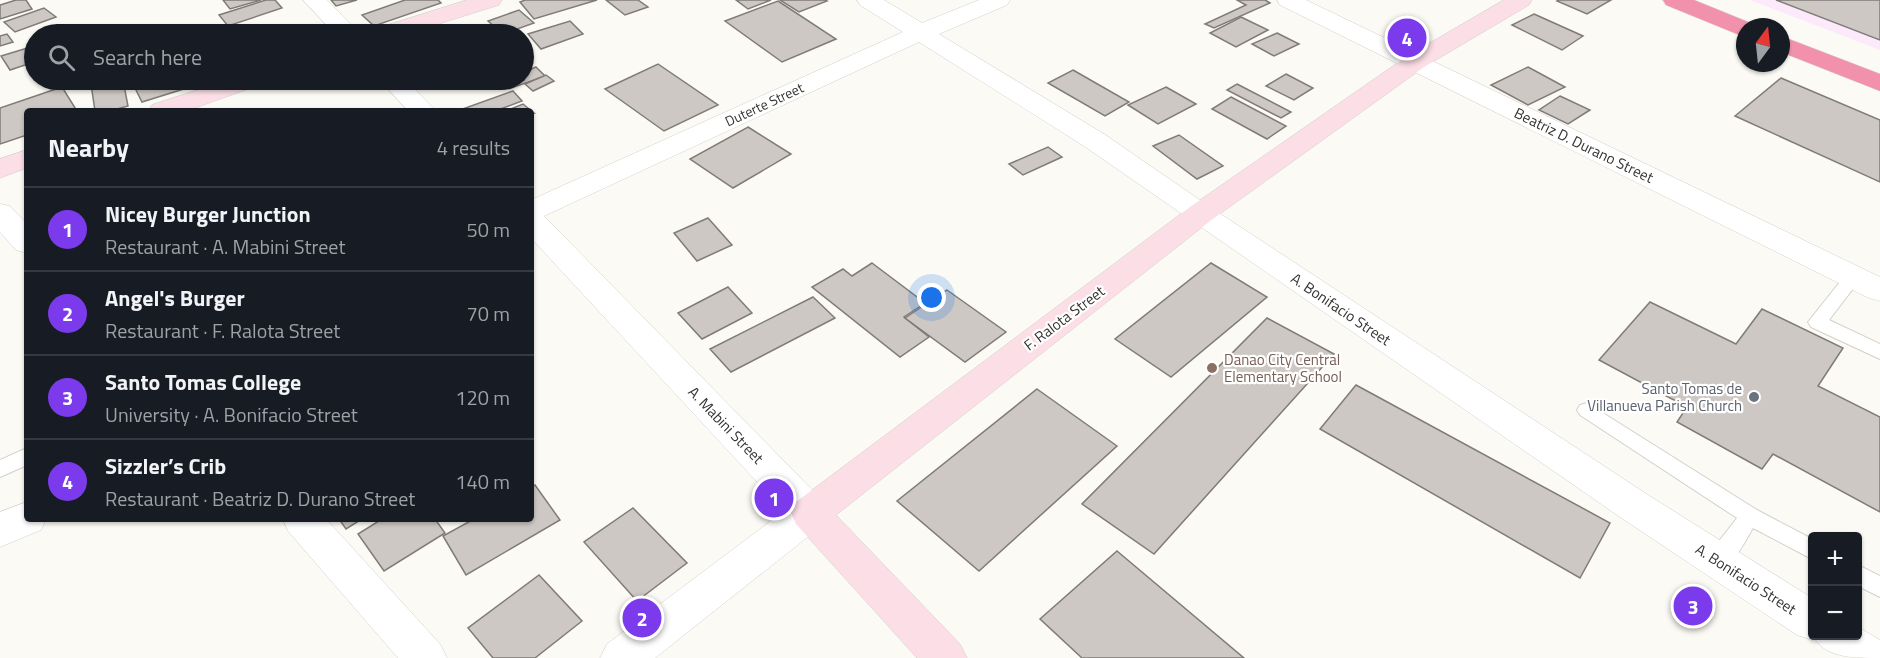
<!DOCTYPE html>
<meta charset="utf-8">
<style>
:root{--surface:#171b24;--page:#242831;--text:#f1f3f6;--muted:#9ea1a6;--line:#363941;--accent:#7c3aed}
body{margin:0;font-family:"Titillium Web",sans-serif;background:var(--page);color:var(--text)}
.controls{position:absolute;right:18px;bottom:18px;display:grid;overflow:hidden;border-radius:6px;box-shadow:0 2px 4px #0004}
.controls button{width:54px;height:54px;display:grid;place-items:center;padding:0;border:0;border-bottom:2px solid var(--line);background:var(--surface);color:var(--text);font:30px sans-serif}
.compass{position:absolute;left:1736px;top:18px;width:54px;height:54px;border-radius:50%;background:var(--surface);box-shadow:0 2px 4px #0004;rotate:15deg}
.you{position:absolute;left:932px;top:298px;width:21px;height:21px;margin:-15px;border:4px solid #fff;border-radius:50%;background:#1a73e8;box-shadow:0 0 0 9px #1a73e833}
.badge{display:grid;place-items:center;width:39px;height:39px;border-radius:50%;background:var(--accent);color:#fff;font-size:20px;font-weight:700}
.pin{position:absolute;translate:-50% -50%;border:3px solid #fff;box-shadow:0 2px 6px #0006}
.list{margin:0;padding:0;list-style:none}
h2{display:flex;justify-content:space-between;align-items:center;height:78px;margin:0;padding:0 24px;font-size:26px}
h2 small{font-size:20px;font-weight:400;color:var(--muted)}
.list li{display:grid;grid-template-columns:39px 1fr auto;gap:18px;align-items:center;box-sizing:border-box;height:84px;padding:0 24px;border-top:2px solid var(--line)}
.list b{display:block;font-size:22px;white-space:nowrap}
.list p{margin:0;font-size:20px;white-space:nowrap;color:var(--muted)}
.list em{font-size:20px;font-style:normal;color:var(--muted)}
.icon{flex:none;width:33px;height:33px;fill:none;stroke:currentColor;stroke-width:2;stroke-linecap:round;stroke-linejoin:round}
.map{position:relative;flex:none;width:1880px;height:658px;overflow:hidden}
.search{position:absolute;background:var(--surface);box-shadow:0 2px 4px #0004;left:24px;top:24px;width:510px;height:66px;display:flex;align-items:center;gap:15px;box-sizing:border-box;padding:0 21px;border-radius:33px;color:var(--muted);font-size:22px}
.panel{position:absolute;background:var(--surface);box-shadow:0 2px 4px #0004;left:24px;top:108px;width:510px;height:414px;border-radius:6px}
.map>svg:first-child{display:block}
.medical{fill:#fce9fb}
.building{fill:#cdc8c4;stroke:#807b77;stroke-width:1.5}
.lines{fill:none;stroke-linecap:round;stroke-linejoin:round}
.lane-casing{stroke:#d2d0cb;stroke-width:2}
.street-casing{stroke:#d2d0cb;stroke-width:1}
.secondary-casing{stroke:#d2d0cb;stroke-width:1}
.highway-casing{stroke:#d6d6d6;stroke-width:1}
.lane{fill:#fff;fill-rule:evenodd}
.street{fill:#fff;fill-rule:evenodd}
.secondary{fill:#fbdee6;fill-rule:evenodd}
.highway{fill:#f291ac;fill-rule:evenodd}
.education-dot{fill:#8d6e63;stroke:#fff;stroke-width:2}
.worship-dot{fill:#6b7280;stroke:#fff;stroke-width:2}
.labels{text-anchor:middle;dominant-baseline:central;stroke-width:4.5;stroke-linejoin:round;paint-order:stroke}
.far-street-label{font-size:14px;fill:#343331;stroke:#fff}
.street-label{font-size:15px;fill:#343331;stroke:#fff}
.education-label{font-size:15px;fill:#785e54;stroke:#fff;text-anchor:start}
.worship-label{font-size:15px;fill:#5b616d;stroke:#fff;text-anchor:end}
</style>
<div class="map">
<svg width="1880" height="658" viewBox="0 0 1880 658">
<rect width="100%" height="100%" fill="#fcfaf4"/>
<polygon class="medical" points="1750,0 1880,0 1880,50"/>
<g class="building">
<polygon points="16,0 26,0 32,9 0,19 0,5"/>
<polygon points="223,0 261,0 230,9"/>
<polygon points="266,0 275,0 282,8 228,26 219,15"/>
<polygon points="331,0 357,0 336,6"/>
<polygon points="405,0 438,0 441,3 374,26 362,15"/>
<polygon points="525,0 597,0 534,19 520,2"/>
<polygon points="606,0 638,0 648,7 625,15"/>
<polygon points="736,0 771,0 748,9"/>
<polygon points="780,0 825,0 827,1 799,12"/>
<polygon points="1237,0 1265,0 1270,3 1214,28 1205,24 1246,5"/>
<polygon points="1559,0 1611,0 1587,14 1557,1"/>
<polygon points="1776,0 1880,0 1880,40"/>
<polygon points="778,1 836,39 782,62 725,21"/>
<polygon points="44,8 56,17 15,32 4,22"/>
<polygon points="519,10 534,23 503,34 488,21"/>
<polygon points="1534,14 1583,36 1562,50 1512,25"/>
<polygon points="1241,17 1268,30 1236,47 1210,33"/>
<polygon points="570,21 583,34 541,49 528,34"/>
<polygon points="1277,33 1299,44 1274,56 1252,44"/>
<polygon points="7,34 13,42 0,46 0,36"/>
<polygon points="34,46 34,62 10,70 1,56"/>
<polygon points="658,64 718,105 664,131 605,89"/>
<polygon points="536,67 545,76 509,89 500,81 524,80 524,72"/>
<polygon points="1528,67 1565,87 1528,105 1491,85"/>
<polygon points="1073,70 1129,102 1105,116 1048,83"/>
<polygon points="1286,74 1313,88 1294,100 1266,86"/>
<polygon points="546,75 554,81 533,91 525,84"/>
<polygon points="1781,78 1880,120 1880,182 1735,116"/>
<polygon points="109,80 123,80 128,106 110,111 95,111 91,84"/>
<polygon points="131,80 186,80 190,87 142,102"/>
<polygon points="192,80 221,80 196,87"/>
<polygon points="1237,84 1291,112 1281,118 1227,90"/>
<polygon points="62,87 77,111 27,111 27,135 0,144 0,108"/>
<polygon points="1166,87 1196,104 1158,124 1128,105"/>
<polygon points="513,91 522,101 495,111 460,110"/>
<polygon points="1560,96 1590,110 1568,124 1539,110"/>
<polygon points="1231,97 1286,126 1267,139 1212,109"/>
<polygon points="523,104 534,113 506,111"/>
<polygon points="748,127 791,154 733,188 690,159"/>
<polygon points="1179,135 1223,166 1197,179 1153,146"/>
<polygon points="1048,147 1062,157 1023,175 1009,164"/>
<polygon points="708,218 732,245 697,261 674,233"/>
<polygon points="872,263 925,303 904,317 929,337 900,357 812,287 843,269 852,276"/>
<polygon points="1211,263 1267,297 1171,377 1115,339"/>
<polygon points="728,287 752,313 702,339 678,313"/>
<polygon points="947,290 1006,332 965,362 905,318"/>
<polygon points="813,297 835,318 731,372 710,349"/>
<polygon points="1650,302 1736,344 1762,309 1843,348 1818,386 1880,417 1880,512 1773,454 1762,469 1677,422 1687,407 1599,360"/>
<polygon points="1267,318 1334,354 1154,554 1082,504"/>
<polygon points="1356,385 1610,523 1580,578 1320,429"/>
<polygon points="1037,389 1117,446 979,571 897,501"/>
<polygon points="535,485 560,520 466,575 443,536 474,519 531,519 531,487"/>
<polygon points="633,508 687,563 637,601 584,542"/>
<polygon points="339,519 362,519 346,529"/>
<polygon points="382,519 435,519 445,533 384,571 358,534"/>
<polygon points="1117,551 1244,658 1082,658 1040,619"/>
<polygon points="539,575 582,621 535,658 493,658 468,628"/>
</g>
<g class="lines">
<g class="lane-casing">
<g id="lane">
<polygon points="1853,271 1859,273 1862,277 1829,320 1880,344 1880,359 1811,327 1808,322 1847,273"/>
<path d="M1587,403L1757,510L1812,539V559L1753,528C1744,543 1730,575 1709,568L1706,561L1709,554L1737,518L1580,415L1577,410L1580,405Z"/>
<polygon points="27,448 27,465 0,477 0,460"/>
<polygon points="1858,565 1880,576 1880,597 1858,586"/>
</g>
</g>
<g class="street-casing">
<g id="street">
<polygon points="303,0 327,0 360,34 335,34"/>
<path d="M857,0H884L922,23L979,0H1010L1007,5L939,34L1104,134L1210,207L1648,495L1812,598V636H1858V627L1880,640V658C1855,658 1827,658 1815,639L1812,640L1797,635L1620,517L1084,146L919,42L544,216L824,502L829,513L824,524L655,658H600L607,644L784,511L531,238V200L903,32L860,5Z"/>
<polygon points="1277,0 1306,0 1880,277 1880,301 1869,298 1280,5"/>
<polygon points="380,80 406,80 436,111 408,111"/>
<polygon points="0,204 10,206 27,224 27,253 16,250 0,232"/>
<polygon points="27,502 27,519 46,519 41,530 0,547 0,512"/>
<polygon points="283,519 326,519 440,644 447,658 398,658 288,531"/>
</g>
</g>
<g class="secondary-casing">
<g id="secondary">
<polygon points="467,0 502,0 499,5 406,34 371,34 375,29"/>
<polygon points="1504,0 1532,0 1529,5 1424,67 1210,221 836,515 960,644 967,658 917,658 796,524 791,513 796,502 1190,207 1406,57"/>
<polygon points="228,80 264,80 260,85 186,111 148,111 152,105"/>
<polygon points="27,150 27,168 0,178 0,159"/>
</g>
</g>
<g class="highway-casing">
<g id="highway">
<polygon points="1663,0 1694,0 1753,24 1756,27 1745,27 1745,36 1737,34 1666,5"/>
<polygon points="1781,36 1880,74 1880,91 1781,52"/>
</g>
</g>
<use href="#lane" class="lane"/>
<use href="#street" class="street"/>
<use href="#secondary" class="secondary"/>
<use href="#highway" class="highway"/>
</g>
<circle class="education-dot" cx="1212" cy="368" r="6"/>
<circle class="worship-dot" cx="1754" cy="397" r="6"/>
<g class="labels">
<g class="far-street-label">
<text transform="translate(764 104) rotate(-25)">Duterte Street</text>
</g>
<g class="street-label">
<text transform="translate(1584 145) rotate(26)">Beatriz D. Durano Street</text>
<text transform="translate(1341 309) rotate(34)">A. Bonifacio Street</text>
<text transform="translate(1064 318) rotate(-37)">F. Ralota Street</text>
<text transform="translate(726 425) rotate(46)">A. Mabini Street</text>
<text transform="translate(1746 579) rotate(33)">A. Bonifacio Street</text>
</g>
<g class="education-label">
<text x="1224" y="359">Danao City Central<tspan x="1224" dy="17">Elementary School</tspan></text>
</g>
<g class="worship-label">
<text x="1742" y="388">Santo Tomas de<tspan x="1742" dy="17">Villanueva Parish Church</tspan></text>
</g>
</g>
</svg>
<div class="controls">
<button>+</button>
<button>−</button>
</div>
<svg class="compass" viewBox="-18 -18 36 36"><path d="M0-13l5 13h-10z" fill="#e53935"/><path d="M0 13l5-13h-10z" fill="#9ea1a6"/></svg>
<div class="you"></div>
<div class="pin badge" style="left:774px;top:498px">1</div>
<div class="pin badge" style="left:642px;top:618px">2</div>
<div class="pin badge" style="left:1693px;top:606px">3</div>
<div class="pin badge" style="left:1407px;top:38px">4</div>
<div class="search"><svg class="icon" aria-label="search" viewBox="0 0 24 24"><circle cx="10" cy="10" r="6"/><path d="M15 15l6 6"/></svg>Search here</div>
<section class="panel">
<h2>Nearby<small>4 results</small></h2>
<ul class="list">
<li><span class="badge">1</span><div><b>Nicey Burger Junction</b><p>Restaurant · A. Mabini Street</p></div><em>50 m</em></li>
<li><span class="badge">2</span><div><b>Angel's Burger</b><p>Restaurant · F. Ralota Street</p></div><em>70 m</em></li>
<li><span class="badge">3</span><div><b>Santo Tomas College</b><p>University · A. Bonifacio Street</p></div><em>120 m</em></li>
<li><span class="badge">4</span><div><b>Sizzler’s Crib</b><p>Restaurant · Beatriz D. Durano Street</p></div><em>140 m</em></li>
</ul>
</section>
</div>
